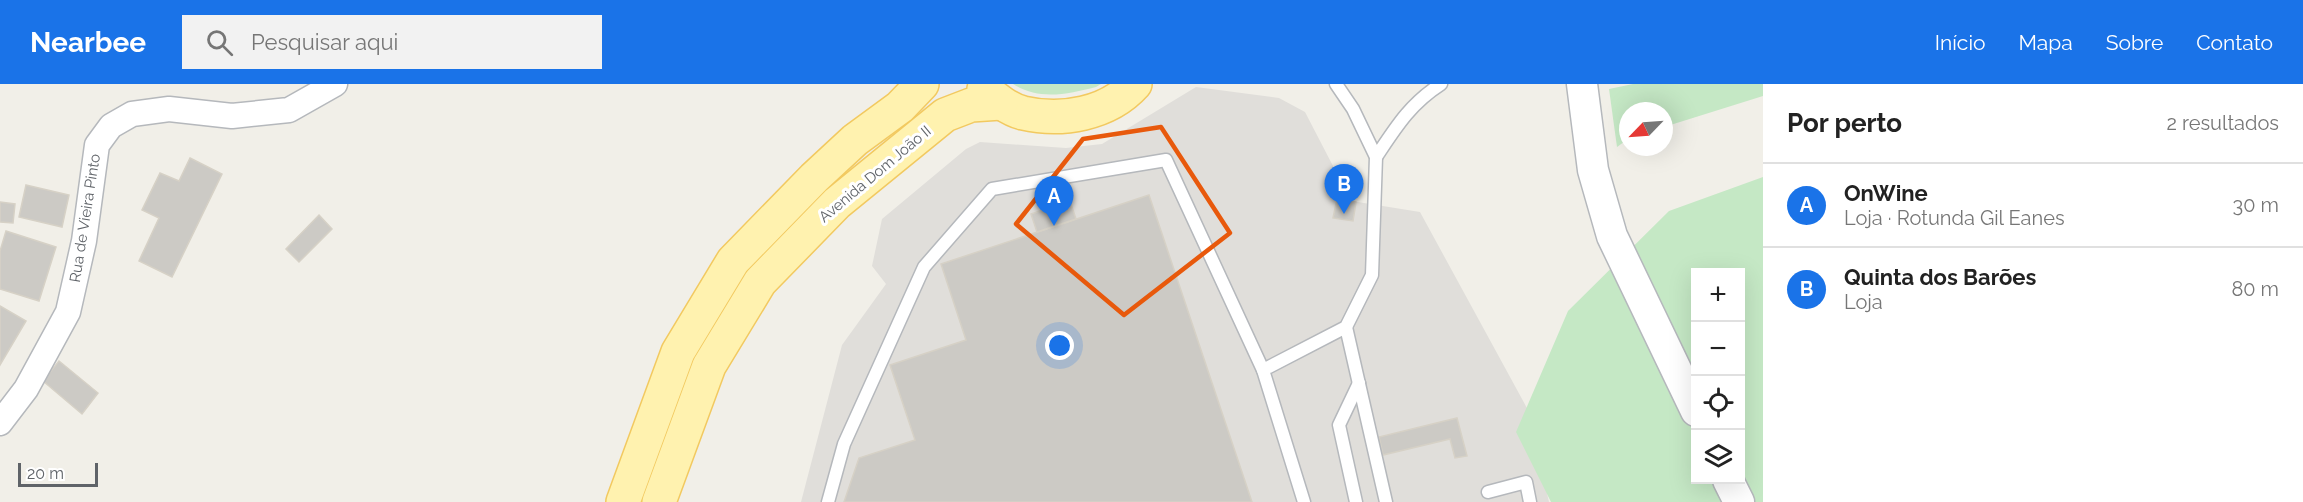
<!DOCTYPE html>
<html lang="pt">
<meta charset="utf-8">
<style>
:root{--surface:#fff;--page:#f2f2f2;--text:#222;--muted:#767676;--line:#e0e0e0;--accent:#1a73e8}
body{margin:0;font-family:Raleway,sans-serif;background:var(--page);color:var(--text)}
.controls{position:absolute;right:18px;bottom:18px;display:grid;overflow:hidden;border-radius:0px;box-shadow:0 6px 24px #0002}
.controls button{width:54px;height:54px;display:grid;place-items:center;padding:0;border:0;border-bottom:2px solid var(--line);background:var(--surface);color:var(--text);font:30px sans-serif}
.compass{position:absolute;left:1619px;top:18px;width:54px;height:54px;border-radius:50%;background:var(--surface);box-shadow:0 6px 24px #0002;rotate:245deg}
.scale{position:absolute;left:18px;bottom:15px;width:80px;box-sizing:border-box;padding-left:6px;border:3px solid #5f6368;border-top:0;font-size:16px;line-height:21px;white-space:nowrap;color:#5f6368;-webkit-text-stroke:4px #fff;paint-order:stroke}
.you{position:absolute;left:1060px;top:262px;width:21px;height:21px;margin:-15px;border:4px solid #fff;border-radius:50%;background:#1a73e8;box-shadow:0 0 0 9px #1a73e833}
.badge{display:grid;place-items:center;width:39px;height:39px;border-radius:50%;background:var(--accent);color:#fff;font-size:20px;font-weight:700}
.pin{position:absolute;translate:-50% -50px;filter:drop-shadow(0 2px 3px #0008)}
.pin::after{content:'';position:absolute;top:32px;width:21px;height:18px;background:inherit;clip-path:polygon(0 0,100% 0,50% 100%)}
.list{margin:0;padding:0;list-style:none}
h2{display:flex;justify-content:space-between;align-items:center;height:78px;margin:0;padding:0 24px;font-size:26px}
h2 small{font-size:20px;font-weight:400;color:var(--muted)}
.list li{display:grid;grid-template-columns:39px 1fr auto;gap:18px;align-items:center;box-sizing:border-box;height:84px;padding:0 24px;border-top:2px solid var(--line)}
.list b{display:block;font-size:22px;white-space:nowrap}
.list p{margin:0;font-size:20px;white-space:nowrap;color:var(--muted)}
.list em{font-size:20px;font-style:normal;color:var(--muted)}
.icon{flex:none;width:33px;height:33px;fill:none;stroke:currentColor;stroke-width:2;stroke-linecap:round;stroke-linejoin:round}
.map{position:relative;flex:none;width:1763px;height:418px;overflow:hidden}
header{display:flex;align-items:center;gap:36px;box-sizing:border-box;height:84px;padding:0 30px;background:var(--accent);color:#fff}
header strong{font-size:28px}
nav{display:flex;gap:33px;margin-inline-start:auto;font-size:21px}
.search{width:420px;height:54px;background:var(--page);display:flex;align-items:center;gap:15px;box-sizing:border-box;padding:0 21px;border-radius:0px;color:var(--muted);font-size:22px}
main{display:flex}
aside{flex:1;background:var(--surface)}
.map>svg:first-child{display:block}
.industrial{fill:#e0deda}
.green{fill:#c5e8c5;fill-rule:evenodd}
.building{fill:#cccac5;stroke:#d6d1c6;stroke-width:1.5}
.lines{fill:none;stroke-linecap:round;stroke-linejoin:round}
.service-casing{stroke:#b5b8bc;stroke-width:15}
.minor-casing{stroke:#b5b8bc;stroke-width:27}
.tertiary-casing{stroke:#b5b8bc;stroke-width:33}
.primary-casing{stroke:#f2c960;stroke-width:36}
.service{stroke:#fff;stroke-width:12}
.minor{stroke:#fff;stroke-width:24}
.tertiary{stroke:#fff;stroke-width:30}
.primary{stroke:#fff2af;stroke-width:33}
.marked{fill:none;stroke:#e8590c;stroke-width:4.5;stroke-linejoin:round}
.labels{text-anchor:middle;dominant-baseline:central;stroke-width:6;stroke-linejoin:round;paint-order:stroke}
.street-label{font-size:15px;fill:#5f6368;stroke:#fff}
</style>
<header>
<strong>Nearbee</strong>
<div class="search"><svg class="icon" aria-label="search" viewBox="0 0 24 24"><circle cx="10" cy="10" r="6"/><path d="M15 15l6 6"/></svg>Pesquisar aqui</div>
<nav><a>Início</a><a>Mapa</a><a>Sobre</a><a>Contato</a></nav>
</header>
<main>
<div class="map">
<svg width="1763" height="418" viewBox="0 0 1763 418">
<rect width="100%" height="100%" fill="#f1efe8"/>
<polygon class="industrial" points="1196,3 1279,14 1305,28 1333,82 1333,114 1420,128 1528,326 1549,418 801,418 842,261 886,200 872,182 882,135 966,65 980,58 1066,64 1102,60"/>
<g class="green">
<path d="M1013,0H1101L1096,3C1068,10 1039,17 1013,0Z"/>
<polygon points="1633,0 1763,0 1763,12 1664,43 1664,27 1628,27 1628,55 1617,63 1609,5"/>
<path d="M1763,93V418H1551L1516,348L1568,227L1669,127ZM1696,189H1740V396H1696Z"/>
</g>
<g class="building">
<polygon points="190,74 222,90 172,193 139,177 159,134 142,126 160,89 179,97"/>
<polygon points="26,101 69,111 62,143 19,133"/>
<polygon points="1149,111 1252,418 844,418 859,374 915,356 890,281 966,256 941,180"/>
<polygon points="1337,115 1356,118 1353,137 1333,134"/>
<polygon points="1070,117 1076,135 1037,148 1031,130"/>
<polygon points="0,118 15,120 13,139 0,138"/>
<polygon points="319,131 332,145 299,178 286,165"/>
<polygon points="6,147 56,163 39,217 0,205 0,167"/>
<polygon points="0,222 26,237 0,281"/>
<polygon points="59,277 98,309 82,330 43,297"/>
<polygon points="1457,334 1467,372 1455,374 1450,355 1383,371 1379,353"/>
</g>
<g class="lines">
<g class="service-casing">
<g id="service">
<path d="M1376,73C1396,43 1410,20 1441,0"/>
<polyline points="1346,243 1386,418"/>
<polyline points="1488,408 1526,398 1530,418"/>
<polyline points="828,418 844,360 924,183 992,105 1166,76 1263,286"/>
<polyline points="1304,418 1263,286 1346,243 1372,191 1376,73 1353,25 1336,0"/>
<polyline points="1356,418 1339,341 1359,299"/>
</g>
</g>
<g class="minor-casing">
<polyline id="minor" points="0,339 26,305 68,228 84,157 97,61 111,42 132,30 169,25 232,32 289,26 335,0"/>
</g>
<g class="tertiary-casing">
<g id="tertiary">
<polyline points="1582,0 1593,86 1612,152 1696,327"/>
<polyline points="1728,396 1739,418"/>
</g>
</g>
<g class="primary-casing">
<g id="primary">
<path d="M984,5C995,14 1008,25 1023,29C1062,38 1108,30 1135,0"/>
<polyline points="623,418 678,268 733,177 814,94 855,56 900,23 922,0"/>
<polyline points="659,418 709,282 760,198 837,119 945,31 971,21 1001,19"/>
</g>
</g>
<use href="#service" class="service"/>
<use href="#minor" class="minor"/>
<use href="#tertiary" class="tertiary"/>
<use href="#primary" class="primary"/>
</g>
<path class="marked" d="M1161,43L1230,149L1124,231L1016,140L1083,55Z"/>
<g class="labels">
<g class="street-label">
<text transform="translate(875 90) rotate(-40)">Avenida Dom João II</text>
<text transform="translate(85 134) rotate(-81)">Rua de Vieira Pinto</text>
</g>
</g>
</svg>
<div class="controls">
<button>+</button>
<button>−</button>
<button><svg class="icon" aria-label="locate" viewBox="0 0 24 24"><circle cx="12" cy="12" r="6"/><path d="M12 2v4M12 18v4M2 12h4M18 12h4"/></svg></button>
<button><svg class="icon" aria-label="layers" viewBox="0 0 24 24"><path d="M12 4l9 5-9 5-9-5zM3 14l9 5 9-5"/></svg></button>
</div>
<svg class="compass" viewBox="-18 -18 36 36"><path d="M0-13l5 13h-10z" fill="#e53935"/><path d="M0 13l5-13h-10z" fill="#767676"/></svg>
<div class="scale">20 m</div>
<div class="you"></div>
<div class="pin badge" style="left:1054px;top:142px">A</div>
<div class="pin badge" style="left:1344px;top:130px">B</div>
</div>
<aside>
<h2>Por perto<small>2 resultados</small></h2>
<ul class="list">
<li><span class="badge">A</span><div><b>OnWine</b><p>Loja · Rotunda Gil Eanes</p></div><em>30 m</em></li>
<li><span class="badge">B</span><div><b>Quinta dos Barões</b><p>Loja</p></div><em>80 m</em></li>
</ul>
</aside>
</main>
